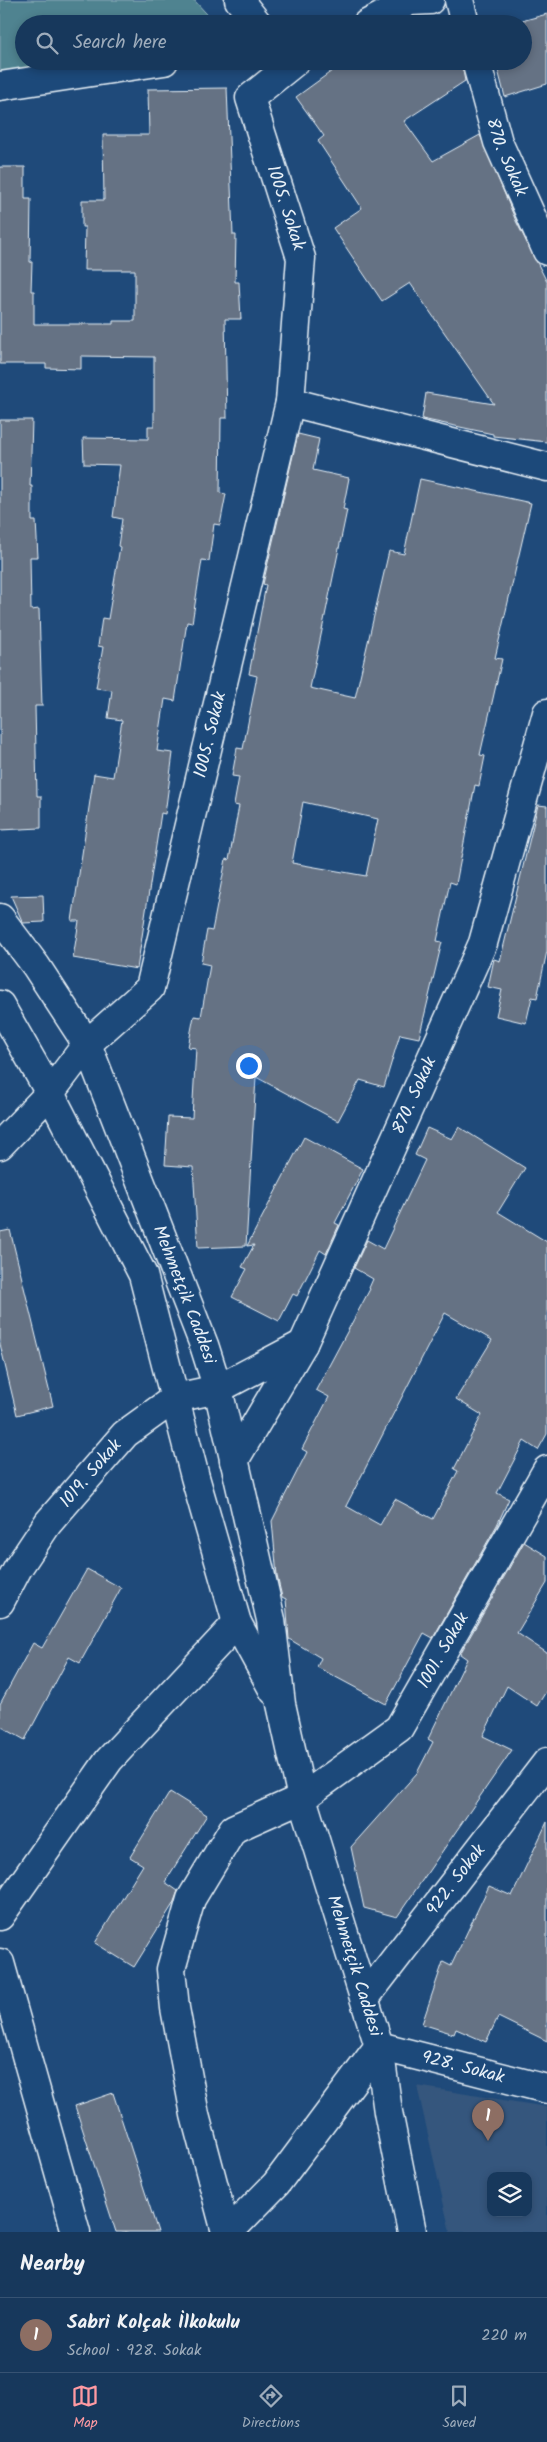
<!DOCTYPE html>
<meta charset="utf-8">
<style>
:root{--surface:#17385c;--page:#244365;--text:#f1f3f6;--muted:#9eacbb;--line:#365272;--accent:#ff9aa2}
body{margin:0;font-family:Kalam,sans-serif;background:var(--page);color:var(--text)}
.controls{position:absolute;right:15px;bottom:15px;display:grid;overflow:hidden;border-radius:10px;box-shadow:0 2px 8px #0003}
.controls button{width:45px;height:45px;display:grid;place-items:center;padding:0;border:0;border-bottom:1px solid var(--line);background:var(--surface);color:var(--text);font:25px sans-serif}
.you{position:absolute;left:248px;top:1065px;width:18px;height:18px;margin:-12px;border:4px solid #fff;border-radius:50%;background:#1a73e8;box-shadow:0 0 0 8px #1a73e833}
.badge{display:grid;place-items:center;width:32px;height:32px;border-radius:50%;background:var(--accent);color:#fff;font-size:16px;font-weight:700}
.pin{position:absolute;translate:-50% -41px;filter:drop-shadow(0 1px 2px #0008)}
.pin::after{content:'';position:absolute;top:26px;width:18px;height:15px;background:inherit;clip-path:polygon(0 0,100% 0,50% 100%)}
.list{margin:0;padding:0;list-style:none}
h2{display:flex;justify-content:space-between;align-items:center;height:65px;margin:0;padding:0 20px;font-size:21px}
h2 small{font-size:16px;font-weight:400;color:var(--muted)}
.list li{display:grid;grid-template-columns:32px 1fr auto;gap:15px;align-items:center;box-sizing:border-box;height:75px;padding:0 20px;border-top:1px solid var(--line)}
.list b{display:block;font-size:19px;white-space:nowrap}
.list p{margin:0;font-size:16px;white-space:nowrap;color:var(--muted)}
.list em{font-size:16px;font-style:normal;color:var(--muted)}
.icon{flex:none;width:28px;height:28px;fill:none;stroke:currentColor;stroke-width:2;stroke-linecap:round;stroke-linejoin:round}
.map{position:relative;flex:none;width:547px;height:2232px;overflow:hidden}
.search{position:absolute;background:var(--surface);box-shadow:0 2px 8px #0003;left:15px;right:15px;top:15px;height:55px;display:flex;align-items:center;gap:12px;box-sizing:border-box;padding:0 18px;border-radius:28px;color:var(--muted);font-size:19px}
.sheet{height:140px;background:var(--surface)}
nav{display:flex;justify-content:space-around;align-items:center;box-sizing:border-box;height:70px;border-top:1px solid var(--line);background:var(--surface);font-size:14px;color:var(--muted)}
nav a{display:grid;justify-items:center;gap:2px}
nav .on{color:var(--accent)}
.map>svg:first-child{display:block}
.built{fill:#34567d;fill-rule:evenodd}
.green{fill:#508390;stroke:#9cbac4}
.building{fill:#657284;stroke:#e8f1f8;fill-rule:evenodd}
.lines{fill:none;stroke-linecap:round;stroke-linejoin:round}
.minor-casing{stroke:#e8f1f8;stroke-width:31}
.secondary-casing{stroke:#e8f1f8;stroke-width:31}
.minor{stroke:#1f4a7a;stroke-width:28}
.secondary{stroke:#1f4a7a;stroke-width:28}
.labels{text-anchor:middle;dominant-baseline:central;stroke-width:4;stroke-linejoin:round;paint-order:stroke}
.street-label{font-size:18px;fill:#e8f1f8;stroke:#1f4a7a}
</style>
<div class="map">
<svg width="547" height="2232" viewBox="0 0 547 2232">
<rect width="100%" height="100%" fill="#1f4a7a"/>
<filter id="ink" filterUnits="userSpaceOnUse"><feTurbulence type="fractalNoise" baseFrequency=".02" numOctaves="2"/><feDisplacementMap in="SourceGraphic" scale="10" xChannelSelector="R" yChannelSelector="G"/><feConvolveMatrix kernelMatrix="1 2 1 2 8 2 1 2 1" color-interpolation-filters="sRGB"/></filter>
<g filter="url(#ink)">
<path class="built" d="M417,2086L547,2107V2232H450ZM491,2176H528V2213H491Z"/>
<polygon class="green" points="0,0 194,0 216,24 24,24 24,61 82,61 0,74"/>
<g class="building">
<polygon points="547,14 547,84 505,97 496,62 493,64 492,61 523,61 523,24 511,24"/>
<polygon points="342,61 461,61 465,81 404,121 433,161 480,135 516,221 547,282 547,442 493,436 493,434 422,419 426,393 494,404 410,283 382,301 333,228 362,208 318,141 324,136 296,97 343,63"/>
<polygon points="227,88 233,235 236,235 235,282 239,282 241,319 225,319 227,418 221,418 220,493 226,494 220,525 214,524 209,561 202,560 192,623 187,622 175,701 165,699 157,751 173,753 165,814 161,813 137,969 73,958 79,921 72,921 94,774 113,777 122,720 108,718 112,690 96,688 103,647 98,646 102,618 108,619 120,547 118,546 122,519 113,517 120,465 84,464 83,438 148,439 148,426 154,426 154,357 81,356 81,369 46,368 46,364 0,364 0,167 25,167 25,199 31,199 30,262 32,262 31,291 34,291 34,324 113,324 113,321 135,321 135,270 84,270 85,227 82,227 82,200 104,200 103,135 149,135 148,89"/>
<polygon points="0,420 32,420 30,486 32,486 32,521 36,521 38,557 30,557 31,610 39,609 42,706 35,706 37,796 41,796 41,828 0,830"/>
<path d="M298,434L319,439L313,470L349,478L343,509L347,510L310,688L355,698L389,551L404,554L420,479L531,503L495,658L502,659L480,755L485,756L479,786L475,785L456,884L450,882L437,941L442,942L419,1038L400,1034L384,1087L360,1080L338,1121L256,1077L246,1246L198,1248L193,1167L165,1165L168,1117L192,1118L196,1048L188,1047L194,1016L201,1017L210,965L201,963L207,930L212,931L226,859L229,860L239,806L234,805L239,777L232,776L237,748L243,749L257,676L249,674L266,585L263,584ZM303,802L378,819L366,876L292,863Z"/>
<polygon points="538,805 547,806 547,951 537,998 532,997 526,1023 496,1016 502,990 488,987 494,959 500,961"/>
<polygon points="43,895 44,922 23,923 11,896"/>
<path d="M459,1127L525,1168L498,1212L547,1242V1434L538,1450L524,1441L497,1493L509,1499L497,1525L433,1638L424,1633L386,1704L317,1667L321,1658L289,1639L286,1599L282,1597L277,1576L272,1521L307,1452L302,1449L329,1397L316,1390L370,1289L369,1288L373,1279L354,1268L367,1240L383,1249L425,1160L415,1155L427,1128L452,1139ZM445,1313L492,1340L456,1399L482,1415L454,1469L458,1471L433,1519L395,1499L380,1525L346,1506Z"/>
<polygon points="304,1137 363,1169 335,1223 339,1225 326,1254 320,1250 297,1296 293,1294 279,1321 232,1297 247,1269 242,1267 254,1245 247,1246"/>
<polygon points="10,1230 53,1406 17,1415 0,1344 0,1232"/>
<polygon points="524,1542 547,1556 547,1583 517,1633 547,1653 547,1690 537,1706 507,1686 483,1736 512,1750 397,1917 364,1908 351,1847 417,1773 433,1742 428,1739 467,1659 460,1654"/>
<polygon points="87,1569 121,1588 80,1663 69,1657 25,1740 0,1726 0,1704 33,1643 42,1648"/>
<polygon points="170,1792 207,1815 165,1882 178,1891 173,1904 134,1967 95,1943 143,1865 130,1857"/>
<polygon points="547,1822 547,2041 498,2017 486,2042 456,2029 454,2034 422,2024 443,1962 451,1966 489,1886 512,1896"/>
<polygon points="113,2093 158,2232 116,2232 75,2106"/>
</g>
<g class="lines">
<g class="minor-casing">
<g id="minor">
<polyline points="239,0 258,24"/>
<polyline points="459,0 465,24"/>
<polyline points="367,24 410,1 430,0"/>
<path id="s1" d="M476,61L498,142L547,251"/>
<polyline points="0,86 164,61"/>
<polyline points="290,402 301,258 250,98 296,61"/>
<path id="s2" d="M0,1145L50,1093L87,1044L150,988L290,402L547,467"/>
<path id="s3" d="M234,1461L303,1344L483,943L547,713"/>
<path id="s4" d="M0,1602L18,1568L48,1523L125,1434L175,1398L218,1389L303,1344"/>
<polyline points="0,1916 109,1760 237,1623"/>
<polyline points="0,1963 76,2232"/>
<path id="s5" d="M365,1998L547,1762"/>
<path id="s6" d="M226,2232L195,2115L175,2008L171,1969L191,1899L233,1829L302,1798L399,1728L547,1470"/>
<path id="s7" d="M229,2232L276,2184L379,2046L547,2089"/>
</g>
</g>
<g class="secondary-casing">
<g id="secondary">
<path id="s8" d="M0,918L36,966L87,1044L204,1345L218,1389L271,1620L281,1704L302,1798L379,2046L388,2112L412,2232"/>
<polyline points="0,1005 50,1093 143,1275 195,1477 237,1623 274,1691"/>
</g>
</g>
<use href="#minor" class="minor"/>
<use href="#secondary" class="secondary"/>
</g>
</g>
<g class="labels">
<g class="street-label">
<text stroke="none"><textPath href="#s1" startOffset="101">870. Sokak</textPath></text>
<text transform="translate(285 208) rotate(72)">1005. Sokak</text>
<text stroke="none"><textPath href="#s2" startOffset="478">1005. Sokak</textPath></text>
<text stroke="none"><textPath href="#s3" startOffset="408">870. Sokak</textPath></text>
<text stroke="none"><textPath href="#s8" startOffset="422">Mehmetçik Caddesi</textPath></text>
<text stroke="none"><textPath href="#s4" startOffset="158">1019. Sokak</textPath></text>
<text stroke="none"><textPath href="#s6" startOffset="708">1001. Sokak</textPath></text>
<text stroke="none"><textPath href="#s5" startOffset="149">922. Sokak</textPath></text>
<text stroke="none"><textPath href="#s8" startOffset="1116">Mehmetçik Caddesi</textPath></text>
<text stroke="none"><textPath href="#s7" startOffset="326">928. Sokak</textPath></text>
</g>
</g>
</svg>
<div class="controls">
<button><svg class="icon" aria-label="layers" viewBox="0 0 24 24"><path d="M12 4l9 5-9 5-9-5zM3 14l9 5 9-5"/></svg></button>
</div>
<div class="you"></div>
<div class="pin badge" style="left:488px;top:2141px;background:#8d6e63">1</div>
<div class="search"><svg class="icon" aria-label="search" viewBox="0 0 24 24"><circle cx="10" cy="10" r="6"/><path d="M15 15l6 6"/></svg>Search here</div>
</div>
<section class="sheet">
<h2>Nearby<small></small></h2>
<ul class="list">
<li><span class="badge" style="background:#8d6e63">1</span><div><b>Sabri Kolçak İlkokulu</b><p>School · 928. Sokak</p></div><em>220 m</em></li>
</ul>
</section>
<nav>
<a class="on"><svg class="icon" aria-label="map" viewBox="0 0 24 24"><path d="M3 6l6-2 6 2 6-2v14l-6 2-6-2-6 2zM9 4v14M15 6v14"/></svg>Map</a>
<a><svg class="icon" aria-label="directions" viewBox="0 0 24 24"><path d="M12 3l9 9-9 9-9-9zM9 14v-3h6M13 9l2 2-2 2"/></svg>Directions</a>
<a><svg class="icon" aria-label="saved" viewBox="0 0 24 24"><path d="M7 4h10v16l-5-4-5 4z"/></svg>Saved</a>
</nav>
